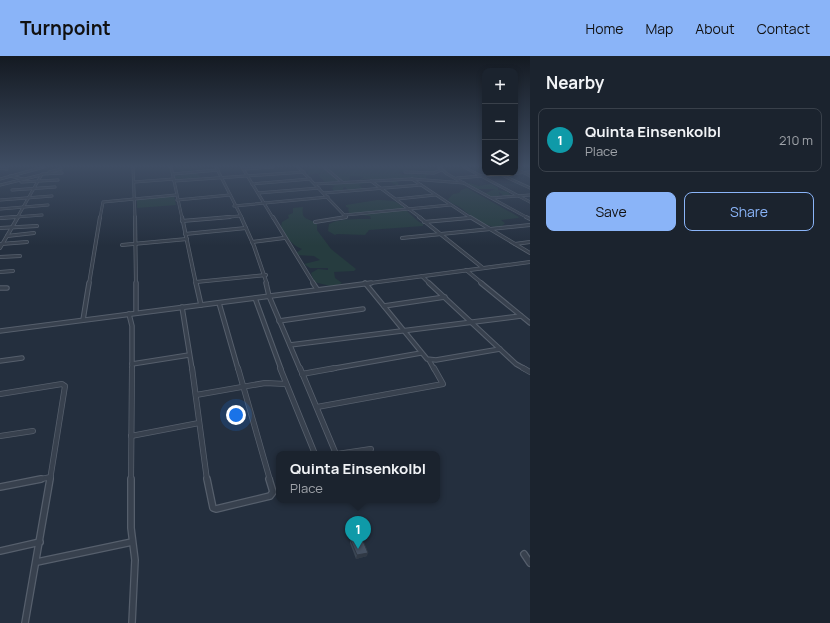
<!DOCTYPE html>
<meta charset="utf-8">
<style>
:root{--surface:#1b232e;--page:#282f3a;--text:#f1f3f6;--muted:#a0a4aa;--line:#39404a;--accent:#8ab4f8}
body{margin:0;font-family:Manrope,sans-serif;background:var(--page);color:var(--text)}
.controls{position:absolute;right:12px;top:12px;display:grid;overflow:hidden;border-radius:8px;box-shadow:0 2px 6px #0003}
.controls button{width:36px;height:36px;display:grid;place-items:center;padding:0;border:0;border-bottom:1px solid var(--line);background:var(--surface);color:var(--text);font:20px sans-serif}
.you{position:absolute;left:236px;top:359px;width:14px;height:14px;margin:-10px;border:3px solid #fff;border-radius:50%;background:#1a73e8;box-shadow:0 0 0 6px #1a73e833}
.badge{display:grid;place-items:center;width:26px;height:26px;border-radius:50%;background:var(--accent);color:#fff;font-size:13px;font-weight:700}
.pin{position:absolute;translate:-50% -33px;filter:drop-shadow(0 1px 2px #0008)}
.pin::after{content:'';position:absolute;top:21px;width:14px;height:12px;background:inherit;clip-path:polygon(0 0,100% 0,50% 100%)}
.popup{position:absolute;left:276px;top:395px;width:164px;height:52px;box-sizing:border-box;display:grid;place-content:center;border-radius:8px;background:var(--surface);filter:drop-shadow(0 1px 3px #0005);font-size:13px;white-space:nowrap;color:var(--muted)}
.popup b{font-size:15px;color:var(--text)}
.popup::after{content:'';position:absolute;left:50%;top:100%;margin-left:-8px;border:8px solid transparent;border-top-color:var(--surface)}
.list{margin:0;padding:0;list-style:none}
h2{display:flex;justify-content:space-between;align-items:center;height:52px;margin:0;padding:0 16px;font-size:17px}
h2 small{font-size:13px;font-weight:400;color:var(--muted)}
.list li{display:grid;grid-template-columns:26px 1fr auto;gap:12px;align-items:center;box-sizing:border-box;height:64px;margin:0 8px 8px;padding:0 8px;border:1px solid var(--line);border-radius:8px}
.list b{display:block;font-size:15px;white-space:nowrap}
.list p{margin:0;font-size:13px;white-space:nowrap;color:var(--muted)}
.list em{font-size:13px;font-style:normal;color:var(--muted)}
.actions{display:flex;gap:8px;padding:12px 16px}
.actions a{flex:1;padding:9px 0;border:1px solid var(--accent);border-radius:8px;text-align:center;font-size:14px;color:var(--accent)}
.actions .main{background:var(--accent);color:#111}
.icon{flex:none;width:22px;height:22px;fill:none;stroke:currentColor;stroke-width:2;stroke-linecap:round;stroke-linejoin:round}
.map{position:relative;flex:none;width:530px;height:567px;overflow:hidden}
header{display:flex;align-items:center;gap:24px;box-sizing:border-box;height:56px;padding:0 20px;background:var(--accent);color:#111}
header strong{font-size:19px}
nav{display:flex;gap:22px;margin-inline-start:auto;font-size:14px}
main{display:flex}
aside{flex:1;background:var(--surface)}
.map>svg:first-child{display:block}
.green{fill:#263c3f}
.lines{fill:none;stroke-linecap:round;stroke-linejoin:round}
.minor-far4-casing{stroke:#565f6c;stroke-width:3}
.minor-far3-casing{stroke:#565f6c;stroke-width:4}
.minor-far2-casing{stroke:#565f6c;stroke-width:5.5}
.minor-far1-casing{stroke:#565f6c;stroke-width:6}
.minor-casing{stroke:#565f6c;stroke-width:8}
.minor-far4{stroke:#38414e;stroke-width:2}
.minor-far3{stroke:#38414e;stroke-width:2.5}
.minor-far2{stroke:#38414e;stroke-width:3.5}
.minor-far1{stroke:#38414e;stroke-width:4.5}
.minor{stroke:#38414e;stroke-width:5.5}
.wall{fill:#3b4654}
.shaded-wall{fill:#303945}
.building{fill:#455162;stroke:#303945}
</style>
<header>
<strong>Turnpoint</strong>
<nav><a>Home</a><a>Map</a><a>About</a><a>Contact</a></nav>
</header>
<main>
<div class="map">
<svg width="530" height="567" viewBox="0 0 530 567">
<rect width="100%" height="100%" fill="#242f3e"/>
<g class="green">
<polygon points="180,111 201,111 206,113 196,118 199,119 200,122 187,125 175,125 174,121 190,117 181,116 179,113 174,112 182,111"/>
<polygon points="308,111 426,111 439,114 435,117 420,116 425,113 421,112 417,113 419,115 412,116 413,114 409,113 408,115 399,116 402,119 410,118 406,116 419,120 416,117 423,119 428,117 429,119 426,120 426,123 414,121 419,123 394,123 389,122 390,124 396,125 399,129 396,129 389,125 366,123 359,124 364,121 350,120 349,125 325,126 318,119 322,117 307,119 308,117 305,117 310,116 307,115 311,113"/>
<polygon points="367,127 359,129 363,133 348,134 345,131 343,132 344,135 334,135 332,132 335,130 326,128"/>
<polygon points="469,127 479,130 491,128 498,132 498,134 508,136 510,139 504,140 499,136 500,140 490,141 486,139 486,137 495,133 476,133 466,128"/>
<path d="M467,132L519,161L518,162L501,164L505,167L500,172C484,170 473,162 461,152C456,148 452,149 448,143L453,138L459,137L461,134Z"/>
<polygon points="174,140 176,149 137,152 137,143"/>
<path d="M377,144C382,144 388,144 393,145C404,148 411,162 423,168V170L369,174L365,179L337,178L335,179L328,175L329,168C340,162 360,163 371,163L370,160L355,158L356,157H349L348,153L349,152L346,151V149Z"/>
<path d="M303,151C301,165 307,161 317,168V174L331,193L356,213L354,215L334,216L335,222L342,227L334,231L314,226L311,217L318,213L328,214V212H310L304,208L320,204L314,200L296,199V197L302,193C291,189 285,180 281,170L282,166L289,162L288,159L293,157V152Z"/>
</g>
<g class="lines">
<g class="minor-far4-casing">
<g id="minor-far4">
<polyline points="133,111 135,162"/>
<polyline points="171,111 182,162"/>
<polyline points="216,111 242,162"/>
<polyline points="242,111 273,162"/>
<polyline points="298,111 346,161 341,162"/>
<polyline points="324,111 342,126"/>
<polyline points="439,111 447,118 528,162"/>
<polyline points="464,111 530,146"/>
<polyline points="0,112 7,113"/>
<polyline points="515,112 530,120"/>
<polyline points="243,113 273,111"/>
<polyline points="49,116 61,113"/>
<polyline points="405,116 434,117 441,114"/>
<polyline points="173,118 218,114"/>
<polyline points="10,120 23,123"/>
<polyline points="504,120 530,132"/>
<polyline points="457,122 530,116"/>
<polyline points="0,123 44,111"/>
<polyline points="412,123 471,162"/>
<polyline points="174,125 304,116"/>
<polyline points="371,125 421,162"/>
<polyline points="21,126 58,124"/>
<polyline points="134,126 174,123"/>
<polyline points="252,128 310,123"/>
<polyline points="315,128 412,123 464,127"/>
<polyline points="0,129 41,119"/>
<polyline points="12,134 55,131"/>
<polyline points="258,137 319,132"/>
<polyline points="324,137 421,129"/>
<polyline points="492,142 530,139"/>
<polyline points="397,143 435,139"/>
<polyline points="0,144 52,140"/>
<polyline points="177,144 230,139"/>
<polyline points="234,150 328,141"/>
<polyline points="0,153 48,149"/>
<polyline points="345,159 450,149"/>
<polyline points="2,162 42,159"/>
<polyline points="17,162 42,118 62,117"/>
<polyline points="100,162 103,146 176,139"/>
<polyline points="218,162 240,160"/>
</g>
</g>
<g class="minor-far3-casing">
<g id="minor-far3">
<polyline points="135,161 136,228"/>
<polyline points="182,161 196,228"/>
<polyline points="241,161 254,190 267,228"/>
<polyline points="273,161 314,228"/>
<polyline points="419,161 483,212"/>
<polyline points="470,161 530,197"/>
<polyline points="526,161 530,163"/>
<polyline points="0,162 16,161"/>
<polyline points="182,165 230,161"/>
<polyline points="315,166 346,161"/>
<polyline points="424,166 469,162"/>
<polyline points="0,172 37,170"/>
<polyline points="185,178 246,172"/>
<polyline points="7,180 34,177"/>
<polyline points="402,182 530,169"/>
<polyline points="252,186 284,182"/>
<polyline points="1,188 27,186"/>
<polyline points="515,188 530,186"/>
<polyline points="122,189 187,183"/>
<polyline points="0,192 18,161"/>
<polyline points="0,201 20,200"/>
<polyline points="466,214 483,228"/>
<polyline points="0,216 13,215"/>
<polyline points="422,220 430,228"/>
<polyline points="196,226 266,219"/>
<polyline points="89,228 100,161"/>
<polyline points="363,228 530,206"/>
</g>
</g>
<g class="minor-far2-casing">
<g id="minor-far2">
<polyline points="136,227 136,257"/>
<polyline points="196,227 201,249"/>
<polyline points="266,227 269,240 300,313"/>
<polyline points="313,227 317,233"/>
<polyline points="365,227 427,303 436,304 500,293"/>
<polyline points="429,227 516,308 525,313"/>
<polyline points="481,227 530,267"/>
<polyline points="0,232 7,232"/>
<polyline points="255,242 281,313"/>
<polyline points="219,247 238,313"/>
<polyline points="384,250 445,241"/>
<polyline points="182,251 192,313"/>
<polyline points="129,258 132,270 132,313"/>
<polyline points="83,264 89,227"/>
<polyline points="279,265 363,253"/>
<polyline points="0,275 371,227"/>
<polyline points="290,289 521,260"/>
<polyline points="429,304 434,313"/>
<polyline points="0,305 22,302"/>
<polyline points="132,308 189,299"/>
<polyline points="330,313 421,297"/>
</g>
</g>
<g class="minor-far1-casing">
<g id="minor-far1">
<polyline points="192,312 207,424"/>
<polyline points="238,312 270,424"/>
<polyline points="280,312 315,398"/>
<polyline points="300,312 336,398"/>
<polyline points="523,312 530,316"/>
<polyline points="302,318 335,312"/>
<polyline points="0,338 62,328 65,330 50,424"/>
<polyline points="196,339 265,327 286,328"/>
<polyline points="317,351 443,328 434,312"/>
<polyline points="0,380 33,375"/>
<polyline points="131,380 199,367"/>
<polyline points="337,398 371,393"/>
<polyline points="36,424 51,421"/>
<polyline points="131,424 132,312"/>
</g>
</g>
<g class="minor-casing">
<g id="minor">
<polyline points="131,423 131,472 135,504 132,567"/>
<polyline points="207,423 213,452 216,453 270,440 273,436 269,423"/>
<polyline points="0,431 41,423"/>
<polyline points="0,495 40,486"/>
<polyline points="524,498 530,507"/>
<polyline points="37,506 132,486"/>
<polyline points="25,567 50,423"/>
</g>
</g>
<use href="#minor-far4" class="minor-far4"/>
<use href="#minor-far3" class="minor-far3"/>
<use href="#minor-far2" class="minor-far2"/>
<use href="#minor-far1" class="minor-far1"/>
<use href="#minor" class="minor"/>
</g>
<polygon class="wall" points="350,483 367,500 356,503 350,487"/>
<polygon class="shaded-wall" points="368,497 367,500 356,503 357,499"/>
<polygon class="building" points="361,480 368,497 357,499 350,483"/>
<linearGradient id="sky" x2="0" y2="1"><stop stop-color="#141a22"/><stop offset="0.58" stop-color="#3f4d63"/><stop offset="1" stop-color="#3f4d63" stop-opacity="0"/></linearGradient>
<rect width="530" height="190" fill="url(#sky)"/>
</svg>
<div class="controls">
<button>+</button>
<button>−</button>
<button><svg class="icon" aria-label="layers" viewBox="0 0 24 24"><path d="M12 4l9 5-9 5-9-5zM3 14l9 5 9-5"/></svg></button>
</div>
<div class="you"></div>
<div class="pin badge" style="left:358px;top:493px;background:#0f9aa8">1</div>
<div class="popup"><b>Quinta Einsenkolbl</b>Place</div>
</div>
<aside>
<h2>Nearby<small></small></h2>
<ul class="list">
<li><span class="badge" style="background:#0f9aa8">1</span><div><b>Quinta Einsenkolbl</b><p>Place</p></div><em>210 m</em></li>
</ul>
<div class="actions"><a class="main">Save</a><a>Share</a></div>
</aside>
</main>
